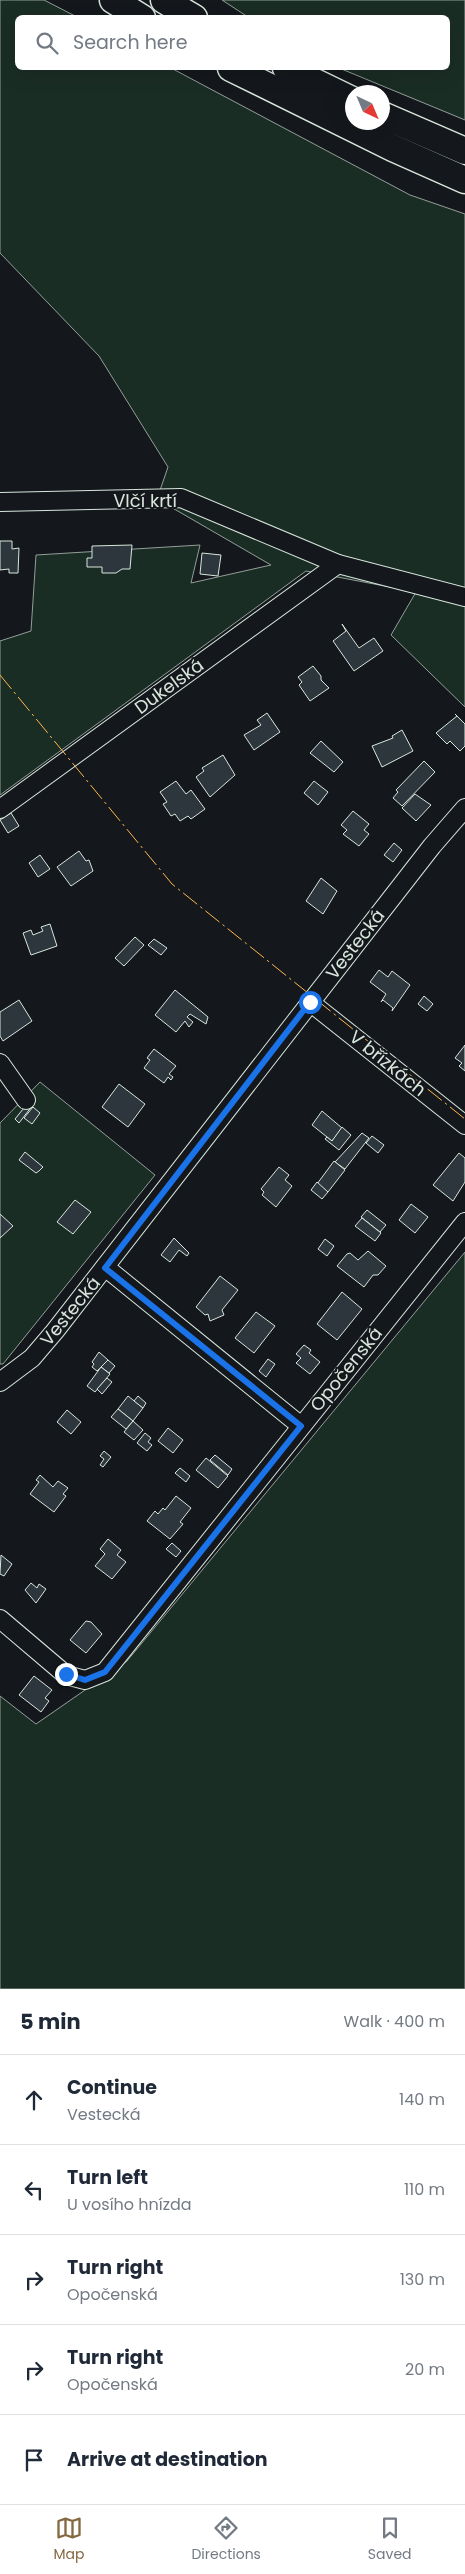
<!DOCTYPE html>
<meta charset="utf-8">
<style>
:root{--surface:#fff;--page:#f2f2f3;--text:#1f2937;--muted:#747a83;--line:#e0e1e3;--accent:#846941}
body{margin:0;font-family:Poppins,sans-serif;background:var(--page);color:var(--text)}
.compass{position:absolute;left:345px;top:85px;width:45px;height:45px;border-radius:50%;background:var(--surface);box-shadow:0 5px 20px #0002;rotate:136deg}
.stop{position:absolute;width:15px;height:15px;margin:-11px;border:4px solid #1a73e8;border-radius:50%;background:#fff}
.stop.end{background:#1a73e8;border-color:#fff;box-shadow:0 1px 5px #0008}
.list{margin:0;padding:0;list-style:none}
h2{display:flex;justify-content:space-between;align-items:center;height:65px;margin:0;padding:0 20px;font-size:21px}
h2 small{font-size:16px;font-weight:400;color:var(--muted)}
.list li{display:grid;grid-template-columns:32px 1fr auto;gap:15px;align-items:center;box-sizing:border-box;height:90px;padding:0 20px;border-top:1px solid var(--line)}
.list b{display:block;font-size:19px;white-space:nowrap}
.list p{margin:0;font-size:16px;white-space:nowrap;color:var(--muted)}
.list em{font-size:16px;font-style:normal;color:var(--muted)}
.icon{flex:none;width:28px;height:28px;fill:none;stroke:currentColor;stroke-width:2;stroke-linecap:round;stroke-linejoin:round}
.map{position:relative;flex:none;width:465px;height:1989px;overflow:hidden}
.search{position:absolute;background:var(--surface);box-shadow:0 5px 20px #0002;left:15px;right:15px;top:15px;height:55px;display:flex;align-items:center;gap:12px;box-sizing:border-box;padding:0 18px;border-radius:8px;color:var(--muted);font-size:19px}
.sheet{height:515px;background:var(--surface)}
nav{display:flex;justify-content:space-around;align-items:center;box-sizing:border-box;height:70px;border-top:1px solid var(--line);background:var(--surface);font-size:14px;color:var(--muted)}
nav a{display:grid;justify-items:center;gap:2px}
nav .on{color:var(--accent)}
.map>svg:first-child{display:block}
.green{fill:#1a2d24;stroke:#939e99}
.building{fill:#2c363c;stroke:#d8e6dc}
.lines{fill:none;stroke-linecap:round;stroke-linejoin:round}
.minor-casing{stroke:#d8e6dc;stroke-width:20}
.highway-casing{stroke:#d8e6dc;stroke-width:29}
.minor{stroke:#14181c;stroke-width:18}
.highway{stroke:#14181c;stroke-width:26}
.power{stroke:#ffb74d;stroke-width:1;stroke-dasharray:18 4 2.5 4;stroke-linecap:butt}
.route{stroke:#1a73e8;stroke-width:6}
.labels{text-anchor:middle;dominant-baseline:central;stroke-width:4;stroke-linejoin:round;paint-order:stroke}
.street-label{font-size:18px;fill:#d8e6dc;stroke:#14181c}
</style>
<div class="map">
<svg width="465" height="1989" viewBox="0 0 465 1989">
<rect width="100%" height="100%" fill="#14181c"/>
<g class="green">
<polygon points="0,0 44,0 77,17 18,18 18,68 171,68 410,195 465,214 465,707 391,635 416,592 306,571 0,795 0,641 31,631 36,555 200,545 191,583 271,565 157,499 168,467 99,356 0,253"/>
<polygon points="222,0 465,0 465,120 339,68 448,68 448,18 248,17"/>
<polygon points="40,1082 155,1175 3,1364 0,1364 0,1123"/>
<polygon points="465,1252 465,1989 0,1989 0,1696 36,1724 127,1661"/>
</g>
<g class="building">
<polygon points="0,541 12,541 12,549 19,548 18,573 9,573 9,569 0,570"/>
<polygon points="132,545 130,569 122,569 116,573 102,573 102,567 87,567 87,558 92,558 92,546"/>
<polygon points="202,553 221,555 218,576 200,574"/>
<polygon points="342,624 359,648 374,638 383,651 354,671 333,641 346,631"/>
<polygon points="313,666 321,676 321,680 329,688 310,701 299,685 302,682 298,677"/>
<polygon points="267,713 280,732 254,750 244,735 261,725 257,720"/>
<polygon points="455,714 465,724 465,746 460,751 450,741 447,744 436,733 457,716"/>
<polygon points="402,730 413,751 382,767 372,746 393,738 392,736"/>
<polygon points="321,741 343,762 334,772 310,753"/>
<polygon points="223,755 235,775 210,797 196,777 204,771 202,768"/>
<polygon points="424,761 435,772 402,806 393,798 398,792 396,790"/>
<polygon points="176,781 186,794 191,790 205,809 191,819 188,816 180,821 175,814 171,816 163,804 167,802 160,792"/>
<polygon points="314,781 328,792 318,805 304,793"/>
<polygon points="415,794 431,805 416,821 402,808"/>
<polygon points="353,811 369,824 364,830 369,834 359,846 343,834 347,830 341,825"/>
<polygon points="11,813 19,826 8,833 0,820"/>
<polygon points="394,843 402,850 393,862 384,855"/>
<polygon points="79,851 86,861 89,860 93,871 71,886 57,867"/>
<polygon points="40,855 50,869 38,877 29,863"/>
<polygon points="321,878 337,891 323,914 306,901"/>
<polygon points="50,924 57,946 31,955 23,933 31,930 33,935 43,931 41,927"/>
<polygon points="135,937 144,945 124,966 115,958"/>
<polygon points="154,939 167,948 161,955 148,945"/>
<polygon points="379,970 388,977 392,971 410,985 392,1011 393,1008 383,1000 381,1002 386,994 370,982"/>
<polygon points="175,990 208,1017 206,1024 190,1014 187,1017 193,1022 189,1027 185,1021 176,1032 155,1015"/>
<polygon points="424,996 433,1004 427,1011 418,1004"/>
<polygon points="19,1000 32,1021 3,1041 0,1036 0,1012"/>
<polygon points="465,1045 465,1071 459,1066 462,1063 455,1058"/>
<polygon points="154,1049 176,1066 169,1074 173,1077 171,1080 168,1077 164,1083 144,1068 150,1060 147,1058"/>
<polygon points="119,1084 145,1104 128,1127 102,1107"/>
<polygon points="28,1103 32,1106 19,1123 15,1119"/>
<polygon points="33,1107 40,1113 32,1124 24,1118"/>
<polygon points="322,1111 342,1128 332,1141 312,1125"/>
<polygon points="342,1127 351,1135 339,1150 325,1139 327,1137 332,1141"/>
<polygon points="362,1133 369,1138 345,1169 335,1162"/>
<polygon points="372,1136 384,1145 378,1153 366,1143"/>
<polygon points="25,1152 43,1167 39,1171 36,1173 19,1160"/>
<polygon points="459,1153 465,1158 465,1182 453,1201 433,1185"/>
<polygon points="334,1161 345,1170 328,1192 317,1184"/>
<polygon points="279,1167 289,1175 285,1180 292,1186 276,1207 262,1195 264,1192 261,1189"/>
<polygon points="317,1182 328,1192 322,1199 311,1190"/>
<polygon points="75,1200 91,1212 73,1234 57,1222"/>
<polygon points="411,1204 428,1217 415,1233 399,1220"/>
<polygon points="367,1210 386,1225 380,1232 361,1217"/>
<polygon points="0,1214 13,1226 0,1238"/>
<polygon points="362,1218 381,1233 375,1241 355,1226"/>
<polygon points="174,1238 189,1253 187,1256 179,1250 170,1262 161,1255"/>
<polygon points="325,1239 334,1246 327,1256 318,1249"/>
<polygon points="368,1251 386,1266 378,1275 373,1275 364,1287 337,1266 347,1254 350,1253 358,1260"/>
<polygon points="220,1276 238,1290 222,1310 224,1315 210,1321 208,1314 205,1315 196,1307"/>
<polygon points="342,1292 362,1309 337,1340 317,1324"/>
<polygon points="256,1312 275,1326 254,1353 235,1338"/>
<polygon points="304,1345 311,1350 309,1353 320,1362 310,1374 296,1363 301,1358 296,1354"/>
<polygon points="99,1352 108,1360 97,1371 92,1367 94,1364 92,1362"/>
<polygon points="268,1359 275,1364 266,1377 259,1371"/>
<polygon points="108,1360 115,1366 109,1373 101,1367"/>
<polygon points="101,1367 110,1374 95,1392 87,1386"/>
<polygon points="107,1378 112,1382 102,1394 97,1389"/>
<polygon points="128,1396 143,1408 133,1421 118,1409"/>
<polygon points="138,1396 146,1403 143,1408 134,1401"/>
<polygon points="118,1409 133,1421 126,1429 111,1417"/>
<polygon points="67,1410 81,1422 71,1434 57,1422"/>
<polygon points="133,1421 143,1430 134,1440 124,1432"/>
<polygon points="168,1428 183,1440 173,1453 158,1441"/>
<polygon points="145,1433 151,1438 148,1442 152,1445 147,1451 137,1443"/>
<polygon points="104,1451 111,1457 103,1467 100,1465 104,1459 100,1456"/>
<polygon points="215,1455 232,1469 228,1475 210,1460"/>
<polygon points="206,1458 228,1476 218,1488 196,1470"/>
<polygon points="180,1468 190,1476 186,1482 175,1473"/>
<polygon points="40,1475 53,1487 58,1481 68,1488 63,1494 66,1496 54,1512 30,1494 39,1482 36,1480"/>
<polygon points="176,1496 191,1508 180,1522 183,1524 170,1539 147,1521 155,1511 158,1514 163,1508 165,1510"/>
<polygon points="108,1539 121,1550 117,1555 126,1562 112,1579 95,1566 105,1554 100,1549"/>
<polygon points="172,1543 181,1551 176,1557 166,1549"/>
<polygon points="1,1555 12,1564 4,1576 0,1574"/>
<polygon points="31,1583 37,1588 39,1584 46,1589 36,1603 25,1590"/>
<polygon points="86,1621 91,1622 102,1634 86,1653 70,1640"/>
<polygon points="34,1676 52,1690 45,1698 49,1701 41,1712 19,1695"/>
</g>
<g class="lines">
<g class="minor-casing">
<g id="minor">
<polyline points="0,502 181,498 338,564 465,597"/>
<polyline points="0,809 338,564"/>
<polyline points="310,1002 465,1125"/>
<polyline points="0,1063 26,1100"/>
<polyline points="105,1267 301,1426"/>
<polyline points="0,1382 32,1358 55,1331 432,846 465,808"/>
<polyline points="0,1619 66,1675 85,1680 105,1672 465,1222"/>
</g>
</g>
<g class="highway-casing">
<g id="highway">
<polyline points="113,0 142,18"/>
<polyline points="164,0 194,18"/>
<polyline points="231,68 393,148 465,180"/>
<polyline points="286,68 352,100"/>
<polyline points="382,115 465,151"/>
</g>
</g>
<use href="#minor" class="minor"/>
<use href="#highway" class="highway"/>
<polyline class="power" points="0,675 172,884 465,1119"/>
</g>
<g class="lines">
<polyline class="route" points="66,1674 85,1680 105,1672 301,1426 105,1268 310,1002"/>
</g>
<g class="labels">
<g class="street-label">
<text x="145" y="500">Vlčí krtí</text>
<text transform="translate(169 686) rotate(-36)">Dukelská</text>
<text transform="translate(355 944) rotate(-52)">Vestecká</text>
<text transform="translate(388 1063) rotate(39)">V břízkách</text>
<text transform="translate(70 1311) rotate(-51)">Vestecká</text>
<text transform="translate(346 1369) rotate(-51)">Opočenská</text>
</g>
</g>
</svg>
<svg class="compass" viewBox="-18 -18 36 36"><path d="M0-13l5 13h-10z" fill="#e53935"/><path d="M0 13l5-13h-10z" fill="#747a83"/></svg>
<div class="stop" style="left:310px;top:1002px"></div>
<div class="stop end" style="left:66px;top:1674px"></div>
<div class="search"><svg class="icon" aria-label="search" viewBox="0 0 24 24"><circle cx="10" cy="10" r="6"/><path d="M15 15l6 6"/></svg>Search here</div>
</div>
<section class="sheet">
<h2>5 min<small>Walk · 400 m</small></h2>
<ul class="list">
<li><svg class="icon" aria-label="ahead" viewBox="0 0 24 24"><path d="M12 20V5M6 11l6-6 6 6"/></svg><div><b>Continue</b><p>Vestecká</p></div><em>140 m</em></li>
<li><svg class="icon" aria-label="left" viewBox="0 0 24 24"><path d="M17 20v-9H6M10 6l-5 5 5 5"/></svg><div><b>Turn left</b><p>U vosího hnízda</p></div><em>110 m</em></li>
<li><svg class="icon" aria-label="right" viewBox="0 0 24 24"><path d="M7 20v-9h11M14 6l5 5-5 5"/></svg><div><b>Turn right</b><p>Opočenská</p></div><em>130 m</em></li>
<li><svg class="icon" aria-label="right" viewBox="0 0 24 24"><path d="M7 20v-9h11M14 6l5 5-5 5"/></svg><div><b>Turn right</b><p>Opočenská</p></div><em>20 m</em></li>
<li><svg class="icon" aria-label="arrive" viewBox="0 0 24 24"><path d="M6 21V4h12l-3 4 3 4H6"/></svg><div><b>Arrive at destination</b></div></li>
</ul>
</section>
<nav>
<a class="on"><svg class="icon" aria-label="map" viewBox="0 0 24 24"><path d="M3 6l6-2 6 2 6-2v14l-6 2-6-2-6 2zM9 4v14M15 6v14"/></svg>Map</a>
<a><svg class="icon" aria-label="directions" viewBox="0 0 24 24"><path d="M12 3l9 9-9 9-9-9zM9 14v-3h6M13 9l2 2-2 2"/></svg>Directions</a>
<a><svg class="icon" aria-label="saved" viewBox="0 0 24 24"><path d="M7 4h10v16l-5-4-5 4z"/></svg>Saved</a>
</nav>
